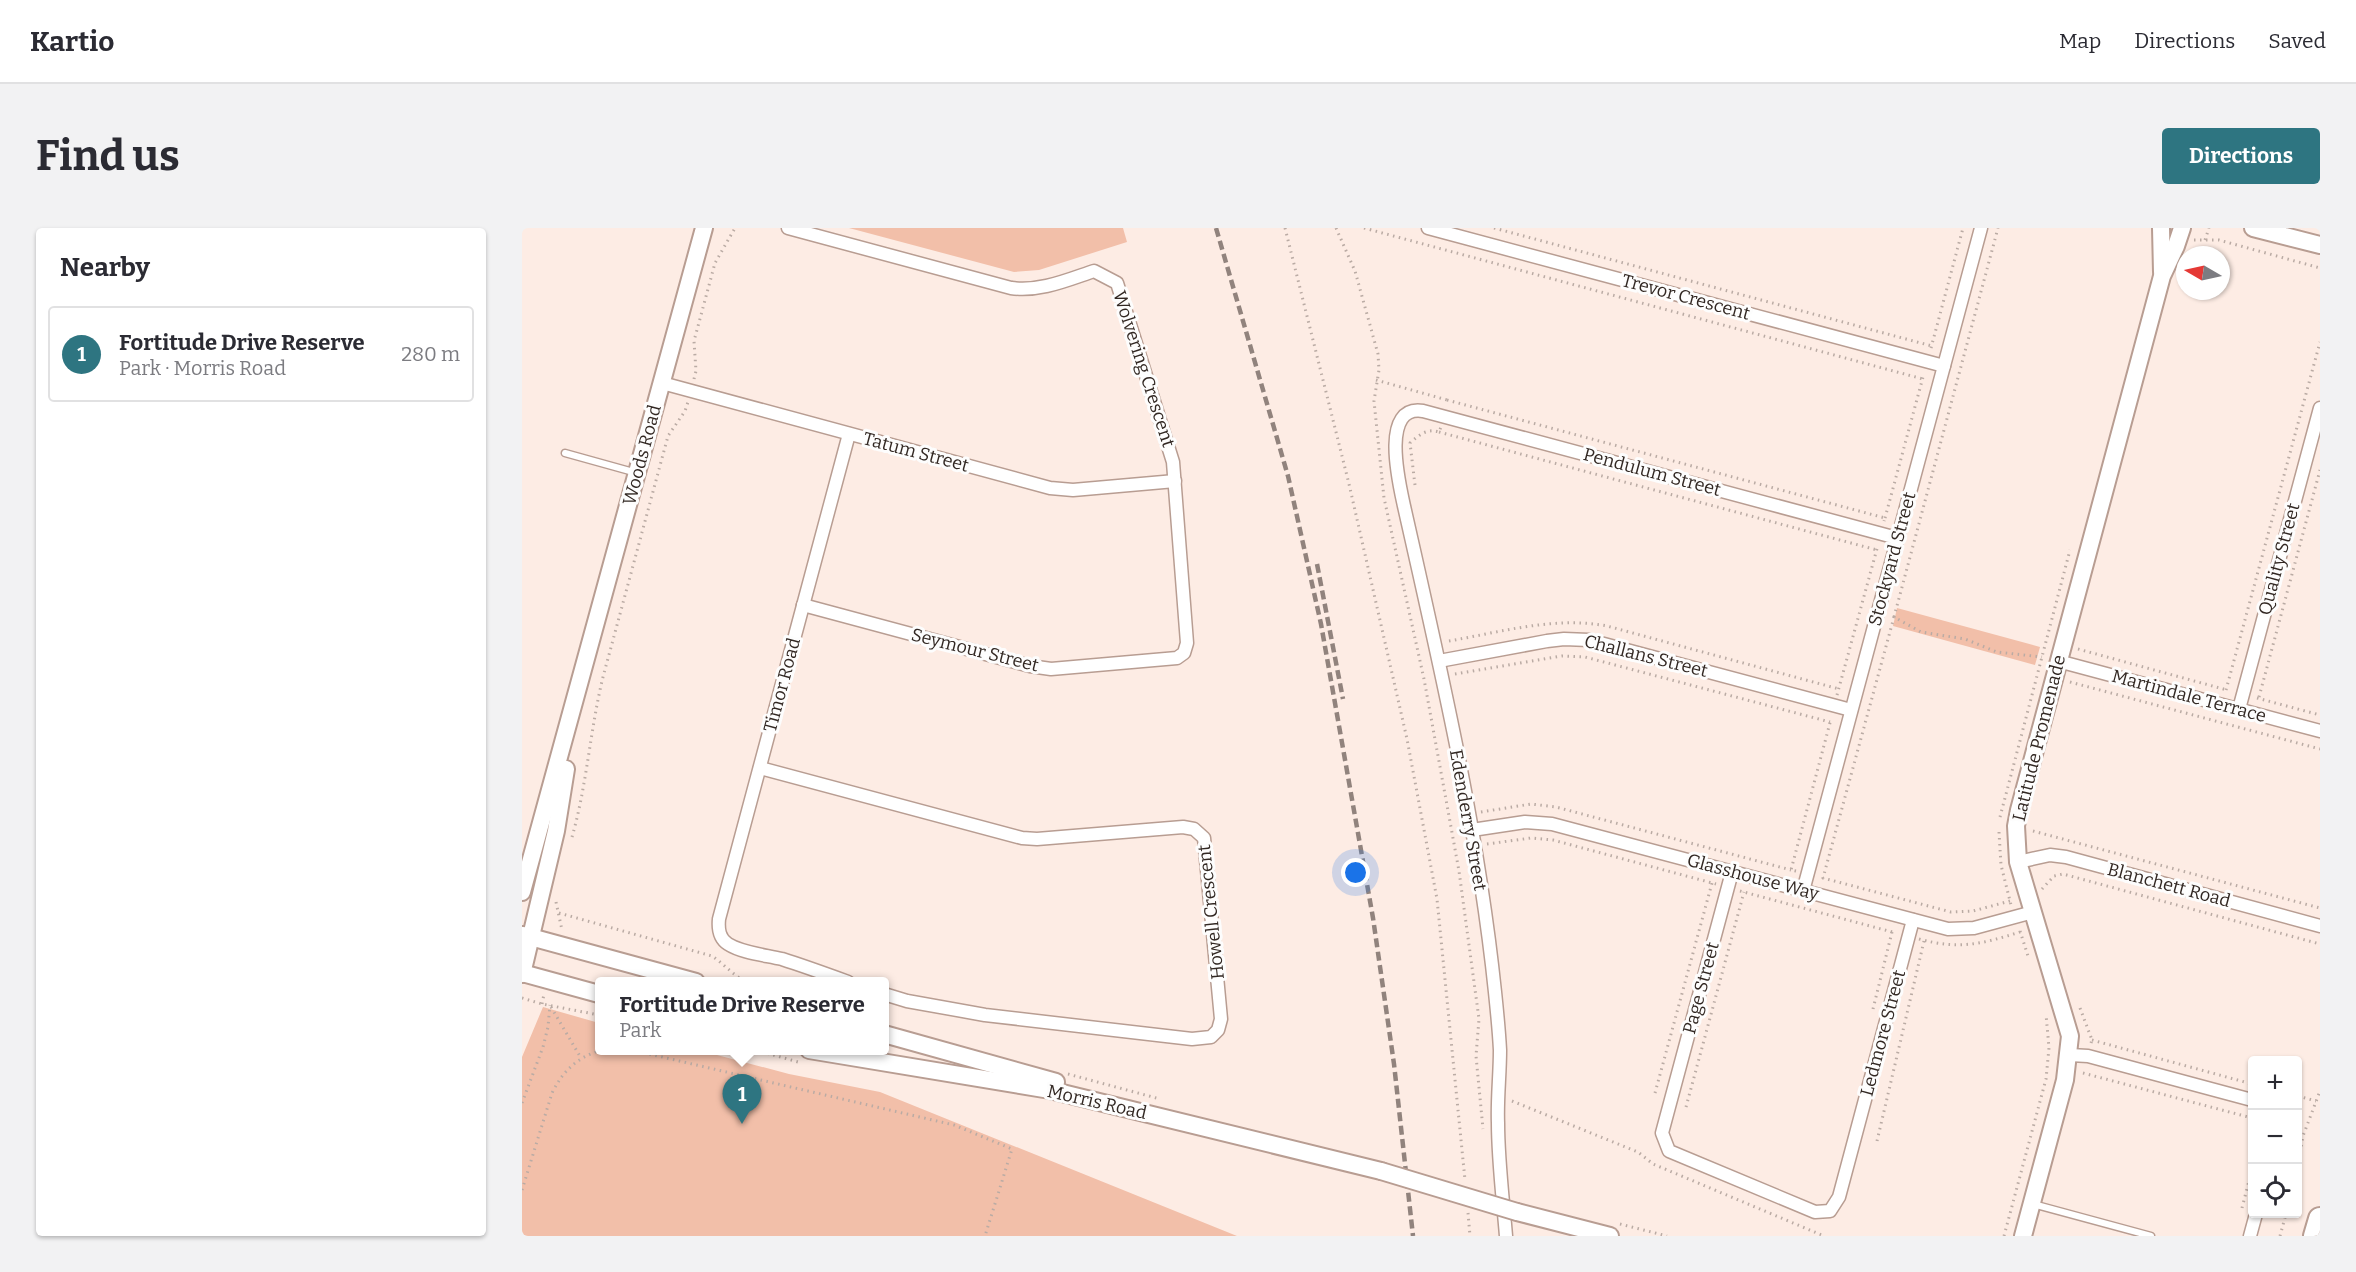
<!DOCTYPE html>
<meta charset="utf-8">
<style>
:root{--surface:#fff;--page:#f2f2f3;--text:#2b2b33;--muted:#7c7c81;--line:#e1e1e2;--accent:#2e7581}
body{margin:0;font-family:Bitter,serif;background:var(--page);color:var(--text)}
.controls{position:absolute;right:18px;bottom:18px;display:grid;overflow:hidden;border-radius:6px;box-shadow:0 2px 4px #0004}
.controls button{width:54px;height:54px;display:grid;place-items:center;padding:0;border:0;border-bottom:2px solid var(--line);background:var(--surface);color:var(--text);font:30px sans-serif}
.compass{position:absolute;left:1654px;top:18px;width:54px;height:54px;border-radius:50%;background:var(--surface);box-shadow:0 2px 4px #0004;rotate:279deg}
.you{position:absolute;left:834px;top:645px;width:21px;height:21px;margin:-15px;border:4px solid #fff;border-radius:50%;background:#1a73e8;box-shadow:0 0 0 9px #1a73e833}
.badge{display:grid;place-items:center;width:39px;height:39px;border-radius:50%;background:var(--accent);color:#fff;font-size:20px;font-weight:700}
.pin{position:absolute;translate:-50% -50px;filter:drop-shadow(0 2px 3px #0008)}
.pin::after{content:'';position:absolute;top:32px;width:21px;height:18px;background:inherit;clip-path:polygon(0 0,100% 0,50% 100%)}
.popup{position:absolute;left:73px;top:749px;width:294px;height:78px;box-sizing:border-box;display:grid;place-content:center;border-radius:6px;background:var(--surface);filter:drop-shadow(0 2px 4px #0005);font-size:20px;white-space:nowrap;color:var(--muted)}
.popup b{font-size:22px;color:var(--text)}
.popup::after{content:'';position:absolute;left:50%;top:100%;margin-left:-12px;border:12px solid transparent;border-top-color:var(--surface)}
.list{margin:0;padding:0;list-style:none}
h2{display:flex;justify-content:space-between;align-items:center;height:78px;margin:0;padding:0 24px;font-size:26px}
h2 small{font-size:20px;font-weight:400;color:var(--muted)}
.list li{display:grid;grid-template-columns:39px 1fr auto;gap:18px;align-items:center;box-sizing:border-box;height:96px;margin:0 12px 12px;padding:0 12px;border:2px solid var(--line);border-radius:6px}
.list b{display:block;font-size:22px;white-space:nowrap}
.list p{margin:0;font-size:20px;white-space:nowrap;color:var(--muted)}
.list em{font-size:20px;font-style:normal;color:var(--muted)}
.icon{flex:none;width:33px;height:33px;fill:none;stroke:currentColor;stroke-width:2;stroke-linecap:round;stroke-linejoin:round}
.map{position:relative;flex:none;width:1798px;height:1008px;overflow:hidden;border-radius:6px}
header{display:flex;align-items:center;gap:36px;box-sizing:border-box;height:84px;padding:0 30px;background:var(--surface);border-bottom:2px solid var(--line)}
header strong{font-size:28px}
nav{display:flex;gap:33px;margin-inline-start:auto;font-size:21px}
.intro{display:flex;align-items:center;justify-content:space-between;box-sizing:border-box;height:144px;padding:0 36px}
h1{margin:0;font-size:42px}
.button{padding:15px 27px;border-radius:6px;background:var(--accent);color:#fff;font-size:21px;font-weight:700}
main{display:flex;gap:36px;padding:0 36px}
aside{flex:1;background:var(--surface);border-radius:6px;box-shadow:0 2px 4px #0004}
.map>svg:first-child{display:block}
.green{fill:#f2bfa9}
.lines{fill:none;stroke-linecap:round;stroke-linejoin:round}
.lane-casing{stroke:#b89d92;stroke-width:9}
.street-casing{stroke:#b89d92;stroke-width:15}
.secondary-casing{stroke:#b89d92;stroke-width:20}
.highway-casing{stroke:#b89d92;stroke-width:26}
.path{stroke:#baaba4;stroke-width:3;stroke-dasharray:1.5 4.5;stroke-linecap:butt}
.lane{stroke:#fff;stroke-width:6}
.street{stroke:#fff;stroke-width:12}
.secondary{stroke:#fff;stroke-width:16}
.highway{stroke:#fff;stroke-width:22}
.rail{stroke:#91837d;stroke-width:4.5;stroke-dasharray:9 4.5;stroke-linecap:butt}
.secondary-bridge-casing{stroke:#b89d92;stroke-width:20;stroke-linecap:butt}
.secondary-bridge{stroke:#fff;stroke-width:16}
.labels{text-anchor:middle;dominant-baseline:central;stroke-width:6;stroke-linejoin:round;paint-order:stroke}
.street-label{font-size:18px;fill:#322823;stroke:#fdfdfd}
</style>
<header>
<strong>Kartio</strong>
<nav><a>Map</a><a>Directions</a><a>Saved</a></nav>
</header>
<div class="intro"><h1>Find us</h1><a class="button">Directions</a></div>
<main>
<aside>
<h2>Nearby<small></small></h2>
<ul class="list">
<li><span class="badge">1</span><div><b>Fortitude Drive Reserve</b><p>Park · Morris Road</p></div><em>280 m</em></li>
</ul>
</aside>
<div class="map">
<svg width="1798" height="1008" viewBox="0 0 1798 1008">
<rect width="100%" height="100%" fill="#fdece4"/>
<g class="green">
<polygon points="327,0 601,0 605,14 517,42 492,44"/>
<polygon points="1375,380 1518,419 1513,437 1371,398"/>
<polygon points="21,779 77,795 77,822 180,823 267,846 358,864 715,1008 0,1008 0,829"/>
</g>
<g class="lines">
<g class="lane-casing">
<g id="lane">
<polyline points="43,225 115,245"/>
<polyline points="1511,976 1629,1008"/>
</g>
</g>
<g class="street-casing">
<g id="street">
<path d="M266,0L489,60C518,64 545,52 572,43L595,55L651,234L665,415L662,425L655,430L529,441L508,438L281,377"/>
<polyline points="906,0 1422,138"/>
<polyline points="140,155 528,260 551,262 653,253"/>
<polyline points="917,433 1025,413 1042,411 1067,412 1329,482"/>
<polyline points="1536,433 1798,503"/>
<polyline points="1717,481 1798,180"/>
<polyline points="238,540 500,610 515,611 661,599 672,601 682,610 699,791 696,802 689,809 670,811 463,787 385,773 362,766"/>
<polyline points="950,602 1003,594 1030,596 1426,701 1452,700 1511,684"/>
<polyline points="1496,634 1528,627 1544,629 1798,698"/>
<polyline points="1210,644 1140,905 1147,923 1293,984 1308,983 1317,969 1391,692"/>
<polyline points="1281,663 1459,0"/>
<path d="M326,754C304,746 282,738 260,731C243,727 220,725 206,716C197,710 196,701 197,691L327,206"/>
<polyline points="1548,827 1566,828 1730,872"/>
<path d="M984,1008C981,971 976,932 976,895C975,871 978,847 978,822C977,803 975,783 973,764C956,600 918,438 882,278C877,255 858,176 901,183L1375,310"/>
<polyline points="1728,1008 1734,986"/>
</g>
</g>
<g class="secondary-casing">
<g id="secondary">
<polyline points="1639,0 1640,44"/>
<polyline points="1731,0 1798,17"/>
<polyline points="0,664 182,0"/>
<polyline points="1,707 174,754"/>
<polyline points="0,745 77,766"/>
<polyline points="0,746 34,603 44,541"/>
<polyline points="362,806 534,854"/>
<polyline points="287,822 528,862 859,943"/>
<polyline points="995,984 1088,1008"/>
<polyline points="1501,1008 1543,852 1548,808 1496,634 1494,598 1497,582 1640,48 1654,18 1660,0"/>
</g>
</g>
<g class="highway-casing">
<polyline id="highway" points="1793,1008 1798,991"/>
</g>
<g class="path">
<polyline points="763,0 827,256 885,511 915,671 943,952"/>
<polyline points="814,0 833,43 856,126 857,142 852,173 862,270 902,451 937,643 957,791 954,828 961,901"/>
<polyline points="842,0 1401,151"/>
<polyline points="972,0 1410,118"/>
<polyline points="1672,12 1697,12 1798,40"/>
<polyline points="1683,12 1687,0"/>
<polyline points="1409,120 1441,0"/>
<polyline points="172,151 174,143 172,113 193,35 213,0"/>
<polyline points="854,152 925,172 924,176"/>
<polyline points="925,172 1363,290 1362,293"/>
<polyline points="917,204 1355,322"/>
<path d="M893,257L888,215C897,207 905,200 917,204L919,199"/>
<polyline points="1363,290 1401,149"/>
<polyline points="1372,389 1476,0"/>
<path d="M927,413C979,404 1033,388 1085,398L1317,461"/>
<polyline points="1556,421 1705,462"/>
<polyline points="933,446 1040,428 1063,429 1308,494"/>
<polyline points="1548,454 1798,521"/>
<polyline points="1704,462 1798,114"/>
<polyline points="1315,467 1356,317"/>
<polyline points="1737,469 1798,242"/>
<polyline points="1735,470 1798,487"/>
<polyline points="959,584 1009,576 1034,579 1269,642"/>
<polyline points="1478,589 1548,322"/>
<polyline points="1511,603 1798,680"/>
<polyline points="1477,604 1479,637 1489,677"/>
<path d="M50,609C65,557 68,502 81,449L146,208L163,183L166,174"/>
<polyline points="965,616 1009,610 1031,612 1194,656"/>
<polyline points="1274,643 1269,642 1309,491"/>
<polyline points="1520,661 1532,648 1541,646 1798,716"/>
<polyline points="1218,663 1374,705"/>
<polyline points="1488,673 1451,683 1429,684 1301,650 1372,389 1399,404 1443,411 1475,424 1520,429"/>
<polyline points="34,674 40,702"/>
<path d="M37,685L190,728C202,736 211,747 224,754"/>
<polyline points="1498,703 1506,728"/>
<path d="M1397,711C1437,722 1460,716 1498,704"/>
<polyline points="0,770 20,776 77,787"/>
<polyline points="20,776 22,766"/>
<polyline points="29,779 59,830"/>
<polyline points="1558,780 1570,812 1569,815"/>
<polyline points="1351,781 1370,704"/>
<polyline points="1570,812 1730,856"/>
<polyline points="110,822 432,897 490,921 463,1008"/>
<polyline points="234,822 276,834"/>
<polyline points="1561,845 1730,890"/>
<polyline points="546,846 638,871"/>
<polyline points="1133,865 1190,655"/>
<polyline points="1776,868 1794,873"/>
<polyline points="990,873 1116,924 1131,936 1302,1008"/>
<polyline points="0,875 21,819 26,799 28,777"/>
<polyline points="1164,879 1222,664"/>
<polyline points="1355,913 1402,713"/>
<polyline points="1776,936 1781,908 1798,863"/>
<path d="M0,962L30,865C41,843 55,829 80,822"/>
<polyline points="1720,980 1730,941"/>
<polyline points="946,985 948,1008"/>
<polyline points="1098,996 1145,1008"/>
<polyline points="1482,1008 1524,851 1527,820 1524,786"/>
<polyline points="1758,1008 1764,986"/>
</g>
<use href="#lane" class="lane"/>
<use href="#street" class="street"/>
<use href="#secondary" class="secondary"/>
<use href="#highway" class="highway"/>
<g class="rail">
<polyline points="694,0 766,248 799,396 851,690 872,836 891,1008"/>
<polyline points="795,336 821,471"/>
</g>
<g class="secondary-bridge-casing">
<polyline id="secondary-bridge" points="859,943 995,984"/>
</g>
<use href="#secondary-bridge" class="secondary-bridge"/>
</g>
<g class="labels">
<g class="street-label">
<text transform="translate(1164 69) rotate(15)">Trevor Crescent</text>
<text transform="translate(622 141) rotate(72)">Wolvering Crescent</text>
<text transform="translate(394 224) rotate(15)">Tatum Street</text>
<text transform="translate(120 227) rotate(-75)">Woods Road</text>
<text transform="translate(1130 244) rotate(15)">Pendulum Street</text>
<text transform="translate(1370 331) rotate(-75)">Stockyard Street</text>
<text transform="translate(1757 331) rotate(-75)">Quality Street</text>
<text transform="translate(453 422) rotate(14)">Seymour Street</text>
<text transform="translate(1124 428) rotate(14)">Challans Street</text>
<text transform="translate(260 457) rotate(-75)">Timor Road</text>
<text transform="translate(1667 468) rotate(15)">Martindale Terrace</text>
<text transform="translate(1517 510) rotate(-76)">Latitude Promenade</text>
<text transform="translate(946 592) rotate(80)">Edenderry Street</text>
<text transform="translate(1231 649) rotate(15)">Glasshouse Way</text>
<text transform="translate(1647 657) rotate(15)">Blanchett Road</text>
<text transform="translate(689 684) rotate(-96)">Howell Crescent</text>
<text transform="translate(1179 760) rotate(-75)">Page Street</text>
<text transform="translate(1361 805) rotate(-75)">Ledmore Street</text>
<text transform="translate(575 874) rotate(13)">Morris Road</text>
</g>
</g>
</svg>
<div class="controls">
<button>+</button>
<button>−</button>
<button><svg class="icon" aria-label="locate" viewBox="0 0 24 24"><circle cx="12" cy="12" r="6"/><path d="M12 2v4M12 18v4M2 12h4M18 12h4"/></svg></button>
</div>
<svg class="compass" viewBox="-18 -18 36 36"><path d="M0-13l5 13h-10z" fill="#e53935"/><path d="M0 13l5-13h-10z" fill="#7c7c81"/></svg>
<div class="you"></div>
<div class="pin badge" style="left:220px;top:896px">1</div>
<div class="popup"><b>Fortitude Drive Reserve</b>Park</div>
</div>
</main>
